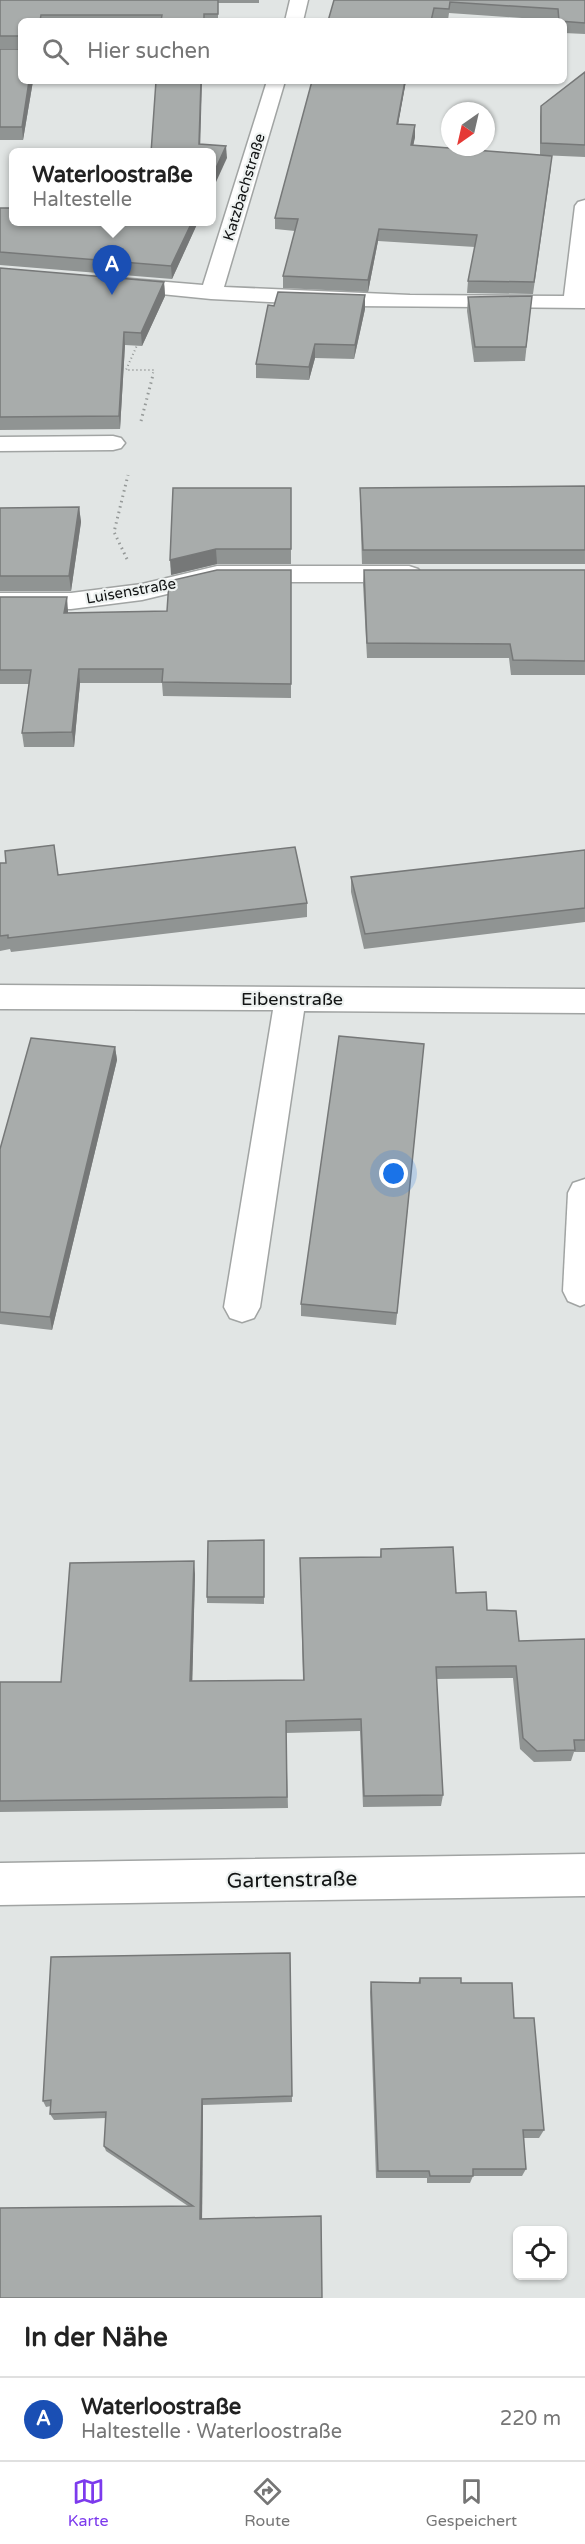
<!DOCTYPE html>
<html lang="de">
<meta charset="utf-8">
<style>
:root{--surface:#fff;--page:#f6f6f6;--text:#222;--muted:#767676;--line:#e0e0e0;--accent:#7c3aed}
body{margin:0;font-family:"Varela Round",sans-serif;background:var(--page);color:var(--text)}
.controls{position:absolute;right:18px;bottom:18px;display:grid;overflow:hidden;border-radius:9px;box-shadow:0 2px 4px #0004}
.controls button{width:54px;height:54px;display:grid;place-items:center;padding:0;border:0;border-bottom:2px solid var(--line);background:var(--surface);color:var(--text);font:30px sans-serif}
.compass{position:absolute;left:441px;top:102px;width:54px;height:54px;border-radius:50%;background:var(--surface);box-shadow:0 2px 4px #0004;rotate:214deg}
.you{position:absolute;left:394px;top:1174px;width:21px;height:21px;margin:-15px;border:4px solid #fff;border-radius:50%;background:#1a73e8;box-shadow:0 0 0 9px #1a73e833}
.badge{display:grid;place-items:center;width:39px;height:39px;border-radius:50%;background:var(--accent);color:#fff;font-size:20px;font-weight:700}
.pin{position:absolute;translate:-50% -50px;filter:drop-shadow(0 2px 3px #0008)}
.pin::after{content:'';position:absolute;top:32px;width:21px;height:18px;background:inherit;clip-path:polygon(0 0,100% 0,50% 100%)}
.popup{position:absolute;left:9px;top:148px;width:207px;height:78px;box-sizing:border-box;display:grid;place-content:center;border-radius:9px;background:var(--surface);filter:drop-shadow(0 2px 4px #0005);font-size:20px;white-space:nowrap;color:var(--muted)}
.popup b{font-size:22px;color:var(--text)}
.popup::after{content:'';position:absolute;left:50%;top:100%;margin-left:-12px;border:12px solid transparent;border-top-color:var(--surface)}
.list{margin:0;padding:0;list-style:none}
h2{display:flex;justify-content:space-between;align-items:center;height:78px;margin:0;padding:0 24px;font-size:26px}
h2 small{font-size:20px;font-weight:400;color:var(--muted)}
.list li{display:grid;grid-template-columns:39px 1fr auto;gap:18px;align-items:center;box-sizing:border-box;height:84px;padding:0 24px;border-top:2px solid var(--line)}
.list b{display:block;font-size:22px;white-space:nowrap}
.list p{margin:0;font-size:20px;white-space:nowrap;color:var(--muted)}
.list em{font-size:20px;font-style:normal;color:var(--muted)}
.icon{flex:none;width:33px;height:33px;fill:none;stroke:currentColor;stroke-width:2;stroke-linecap:round;stroke-linejoin:round}
.map{position:relative;flex:none;width:585px;height:2298px;overflow:hidden}
.search{position:absolute;background:var(--surface);box-shadow:0 2px 4px #0004;left:18px;right:18px;top:18px;height:66px;display:flex;align-items:center;gap:15px;box-sizing:border-box;padding:0 21px;border-radius:9px;color:var(--muted);font-size:22px}
.sheet{height:162px;background:var(--surface)}
nav{display:flex;justify-content:space-around;align-items:center;box-sizing:border-box;height:84px;border-top:2px solid var(--line);background:var(--surface);font-size:16px;color:var(--muted)}
nav a{display:grid;justify-items:center;gap:3px}
nav .on{color:var(--accent)}
.map>svg:first-child{display:block}
.lines{fill:none;stroke-linecap:round;stroke-linejoin:round}
.minor-casing{stroke:#a1a4a3;stroke-width:3}
.path-far1{stroke:#959998;stroke-width:2;stroke-dasharray:1 3;stroke-linecap:butt}
.path{stroke:#959998;stroke-width:3;stroke-dasharray:1.5 4;stroke-linecap:butt}
.minor{fill:#fff;fill-rule:evenodd}
.wall{fill:#909493}
.shaded-wall{fill:#767878}
.building{fill:#a8acab;stroke:#767878;stroke-width:1.5}
.labels{text-anchor:middle;dominant-baseline:central;stroke-width:4.5;stroke-linejoin:round;paint-order:stroke}
.far-street-label{font-size:15px;fill:#121414;stroke:#eef2f1}
.street-label{font-size:18px;fill:#121414;stroke:#eef2f1}
.near-street-label{font-size:21px;fill:#121414;stroke:#eef2f1}
</style>
<div class="map">
<svg width="585" height="2298" viewBox="0 0 585 2298">
<rect width="100%" height="100%" fill="#e1e5e4"/>
<g class="lines">
<g class="minor-casing">
<g id="minor">
<polygon points="290,0 308,0 303,21 285,21"/>
<polygon points="267,81 285,81 224,287 410,295 564,296 575,206 578,202 585,200 585,308 352,306 211,299 111,289 108,284 111,279 119,278 203,285"/>
<polygon points="113,436 121,438 125,443 121,448 113,450 0,451 0,437"/>
<polygon points="217,566 409,566 418,569 422,574 418,579 409,582 217,582 142,600 71,609 0,609 0,593 71,593 142,584"/>
<polygon points="0,985 585,989 585,1013 304,1011 260,1307 254,1318 242,1322 230,1318 224,1307 273,1010 0,1009"/>
<polygon points="585,1179 585,1304 580,1306 568,1301 563,1291 568,1193 573,1183"/>
<polygon points="585,1854 585,1896 0,1905 0,1863"/>
</g>
</g>
<polyline class="path-far1" points="138,343 126,370 154,370 152,376"/>
<g class="path">
<polyline points="141,421 153,375"/>
<polyline points="127,559 114,532 128,475"/>
</g>
<use href="#minor" class="minor"/>
</g>
<g class="wall">
<polygon points="0,0 259,0 259,3 218,3 218,21 21,21 21,48 0,48"/>
<polygon points="334,0 585,0 585,34 564,33 564,21 449,13 448,20 433,19"/>
<polygon points="0,49 21,81 33,81 23,140 0,140"/>
<polygon points="585,72 585,157 540,155 540,117 541,106"/>
<polygon points="312,81 406,81 398,124 415,137 413,145 551,168 533,294 467,293 468,281 475,247 378,241 368,292 283,288 283,276 295,231 275,229 275,218"/>
<polygon points="0,208 198,222 172,279 0,265"/>
<polygon points="0,268 164,282 165,296 142,346 125,345 120,429 0,430"/>
<polygon points="365,295 365,309 354,359 315,358 309,380 256,378 256,364 274,306"/>
<polygon points="532,296 525,361 474,362 467,311 468,297"/>
<polygon points="585,486 585,564 362,564 360,502 360,488"/>
<polygon points="291,488 291,564 217,564 171,575"/>
<polygon points="79,507 81,522 71,591 0,591 0,508"/>
<polygon points="291,570 291,698 163,696 162,683 80,683 74,747 24,747 22,733 29,684 0,684 0,597 68,611 68,613 167,611"/>
<polygon points="364,570 585,570 585,675 511,675 509,658 367,658 363,584"/>
<polygon points="585,850 585,922 364,949 351,892 351,877"/>
<polygon points="0,863 58,875 307,903 307,917 11,952 10,949 0,951"/>
<polygon points="424,1044 396,1325 301,1316 301,1304"/>
<polygon points="115,1047 117,1060 52,1330 0,1324 0,1149"/>
<polygon points="264,1540 264,1604 207,1603 207,1597"/>
<polygon points="381,1549 487,1610 519,1641 585,1639 585,1752 574,1752 571,1761 534,1762 520,1749 513,1678 436,1679 443,1795 441,1806 363,1807 360,1731 286,1733 288,1808 0,1812 0,1682 61,1682 195,1574 192,1681 303,1680 300,1558 380,1557"/>
<polygon points="290,1953 292,2102 203,2105 202,2219 0,2298 188,2206 106,2151 104,2146 106,2118 54,2120 50,2114 51,2106 46,2107 43,2101"/>
<polygon points="420,1978 461,1983 514,2018 544,2130 539,2138 523,2138 526,2169 522,2176 473,2176 470,2183 427,2183 427,2178 376,2178 370,1992 371,1982 418,1983"/>
</g>
<g class="shaded-wall">
<polygon points="29,81 33,81 23,140 22,127"/>
<polygon points="201,81 202,81 200,153 199,144"/>
<polygon points="405,81 406,81 396,136 397,124"/>
<polygon points="415,125 415,137 411,157 411,145"/>
<polygon points="226,146 227,158 211,193 211,179"/>
<polygon points="192,222 198,222 172,279 171,266"/>
<polygon points="379,229 378,241 368,292 368,280"/>
<polygon points="164,282 165,296 142,346 141,333"/>
<polygon points="365,295 365,309 354,359 355,345"/>
<polygon points="124,332 125,345 120,429 119,416"/>
<polygon points="315,344 315,358 309,380 309,367"/>
<polygon points="79,507 81,522 71,591 69,576"/>
<polygon points="216,549 217,564 171,575 170,560"/>
<polygon points="67,597 68,611 66,627 64,613"/>
<polygon points="79,669 80,683 74,747 72,732"/>
<polygon points="115,1047 117,1060 52,1330 50,1317"/>
<polygon points="194,1561 195,1574 192,1693 190,1681"/>
<polygon points="202,2099 203,2105 202,2223 200,2219"/>
</g>
<g class="building">
<polygon points="0,0 218,0 218,14 204,14 204,21 161,21 162,15 41,15 40,21 21,21 21,36 0,36"/>
<polygon points="334,0 585,0 585,23 559,21 558,9 450,2 449,9 434,8 431,21 328,21"/>
<polygon points="0,49 21,49 21,81 29,81 22,127 0,127"/>
<polygon points="585,72 585,145 541,143 541,106"/>
<polygon points="156,81 201,81 199,144 226,146 211,179 211,153 151,153"/>
<polygon points="312,81 405,81 397,124 415,125 411,145 552,156 534,282 468,281 477,235 379,229 368,280 283,276 298,219 275,218"/>
<polygon points="0,208 13,208 13,222 192,222 171,266 0,252"/>
<polygon points="0,268 164,282 141,333 124,332 119,416 0,417"/>
<polygon points="278,292 365,295 355,345 315,344 309,367 256,364 268,305 274,306"/>
<polygon points="532,296 526,347 475,347 468,297"/>
<polygon points="585,486 585,550 363,550 360,488"/>
<polygon points="173,488 291,488 291,549 216,549 170,560"/>
<polygon points="79,507 69,576 0,576 0,508"/>
<polygon points="217,570 291,570 291,684 162,682 163,669 79,669 72,732 22,733 31,670 0,670 0,597 67,597 64,613 167,611 169,581"/>
<polygon points="364,570 585,570 585,661 513,660 510,644 367,643"/>
<polygon points="54,845 58,875 295,847 307,903 8,938 8,935 0,936 0,863 6,863 5,851"/>
<polygon points="585,850 585,908 365,934 351,877"/>
<polygon points="339,1036 424,1044 397,1313 301,1304"/>
<polygon points="31,1038 115,1047 50,1317 0,1312 0,1149"/>
<polygon points="264,1540 264,1597 207,1597 208,1541"/>
<polygon points="453,1547 456,1593 486,1592 487,1610 516,1611 519,1641 585,1639 585,1740 574,1740 575,1750 537,1751 523,1738 516,1666 436,1667 443,1795 364,1796 361,1719 286,1721 287,1797 0,1801 0,1682 61,1682 70,1563 194,1561 190,1681 304,1680 300,1558 381,1557 381,1549"/>
<polygon points="290,1953 292,2096 202,2099 200,2219 321,2216 322,2298 0,2298 0,2208 193,2206 104,2146 106,2112 50,2114 51,2100 43,2101 51,1957"/>
<polygon points="420,1978 461,1978 461,1983 512,1983 514,2018 534,2018 544,2130 523,2130 526,2169 473,2169 473,2176 430,2176 429,2171 378,2171 371,1982 420,1983"/>
</g>
<g class="labels">
<g class="far-street-label">
<text transform="translate(244 187) rotate(-73)">Katzbachstraße</text>
<text transform="translate(131 591) rotate(-10)">Luisenstraße</text>
</g>
<g class="street-label">
<text x="292" y="999">Eibenstraße</text>
</g>
<g class="near-street-label">
<text transform="translate(292 1880) rotate(-1)">Gartenstraße</text>
</g>
</g>
</svg>
<div class="controls">
<button><svg class="icon" aria-label="locate" viewBox="0 0 24 24"><circle cx="12" cy="12" r="6"/><path d="M12 2v4M12 18v4M2 12h4M18 12h4"/></svg></button>
</div>
<svg class="compass" viewBox="-18 -18 36 36"><path d="M0-13l5 13h-10z" fill="#e53935"/><path d="M0 13l5-13h-10z" fill="#767676"/></svg>
<div class="you"></div>
<div class="pin badge" style="left:112px;top:295px;background:#1a4fb4">A</div>
<div class="popup"><b>Waterloostraße</b>Haltestelle</div>
<div class="search"><svg class="icon" aria-label="search" viewBox="0 0 24 24"><circle cx="10" cy="10" r="6"/><path d="M15 15l6 6"/></svg>Hier suchen</div>
</div>
<section class="sheet">
<h2>In der Nähe<small></small></h2>
<ul class="list">
<li><span class="badge" style="background:#1a4fb4">A</span><div><b>Waterloostraße</b><p>Haltestelle · Waterloostraße</p></div><em>220 m</em></li>
</ul>
</section>
<nav>
<a class="on"><svg class="icon" aria-label="map" viewBox="0 0 24 24"><path d="M3 6l6-2 6 2 6-2v14l-6 2-6-2-6 2zM9 4v14M15 6v14"/></svg>Karte</a>
<a><svg class="icon" aria-label="directions" viewBox="0 0 24 24"><path d="M12 3l9 9-9 9-9-9zM9 14v-3h6M13 9l2 2-2 2"/></svg>Route</a>
<a><svg class="icon" aria-label="saved" viewBox="0 0 24 24"><path d="M7 4h10v16l-5-4-5 4z"/></svg>Gespeichert</a>
</nav>
